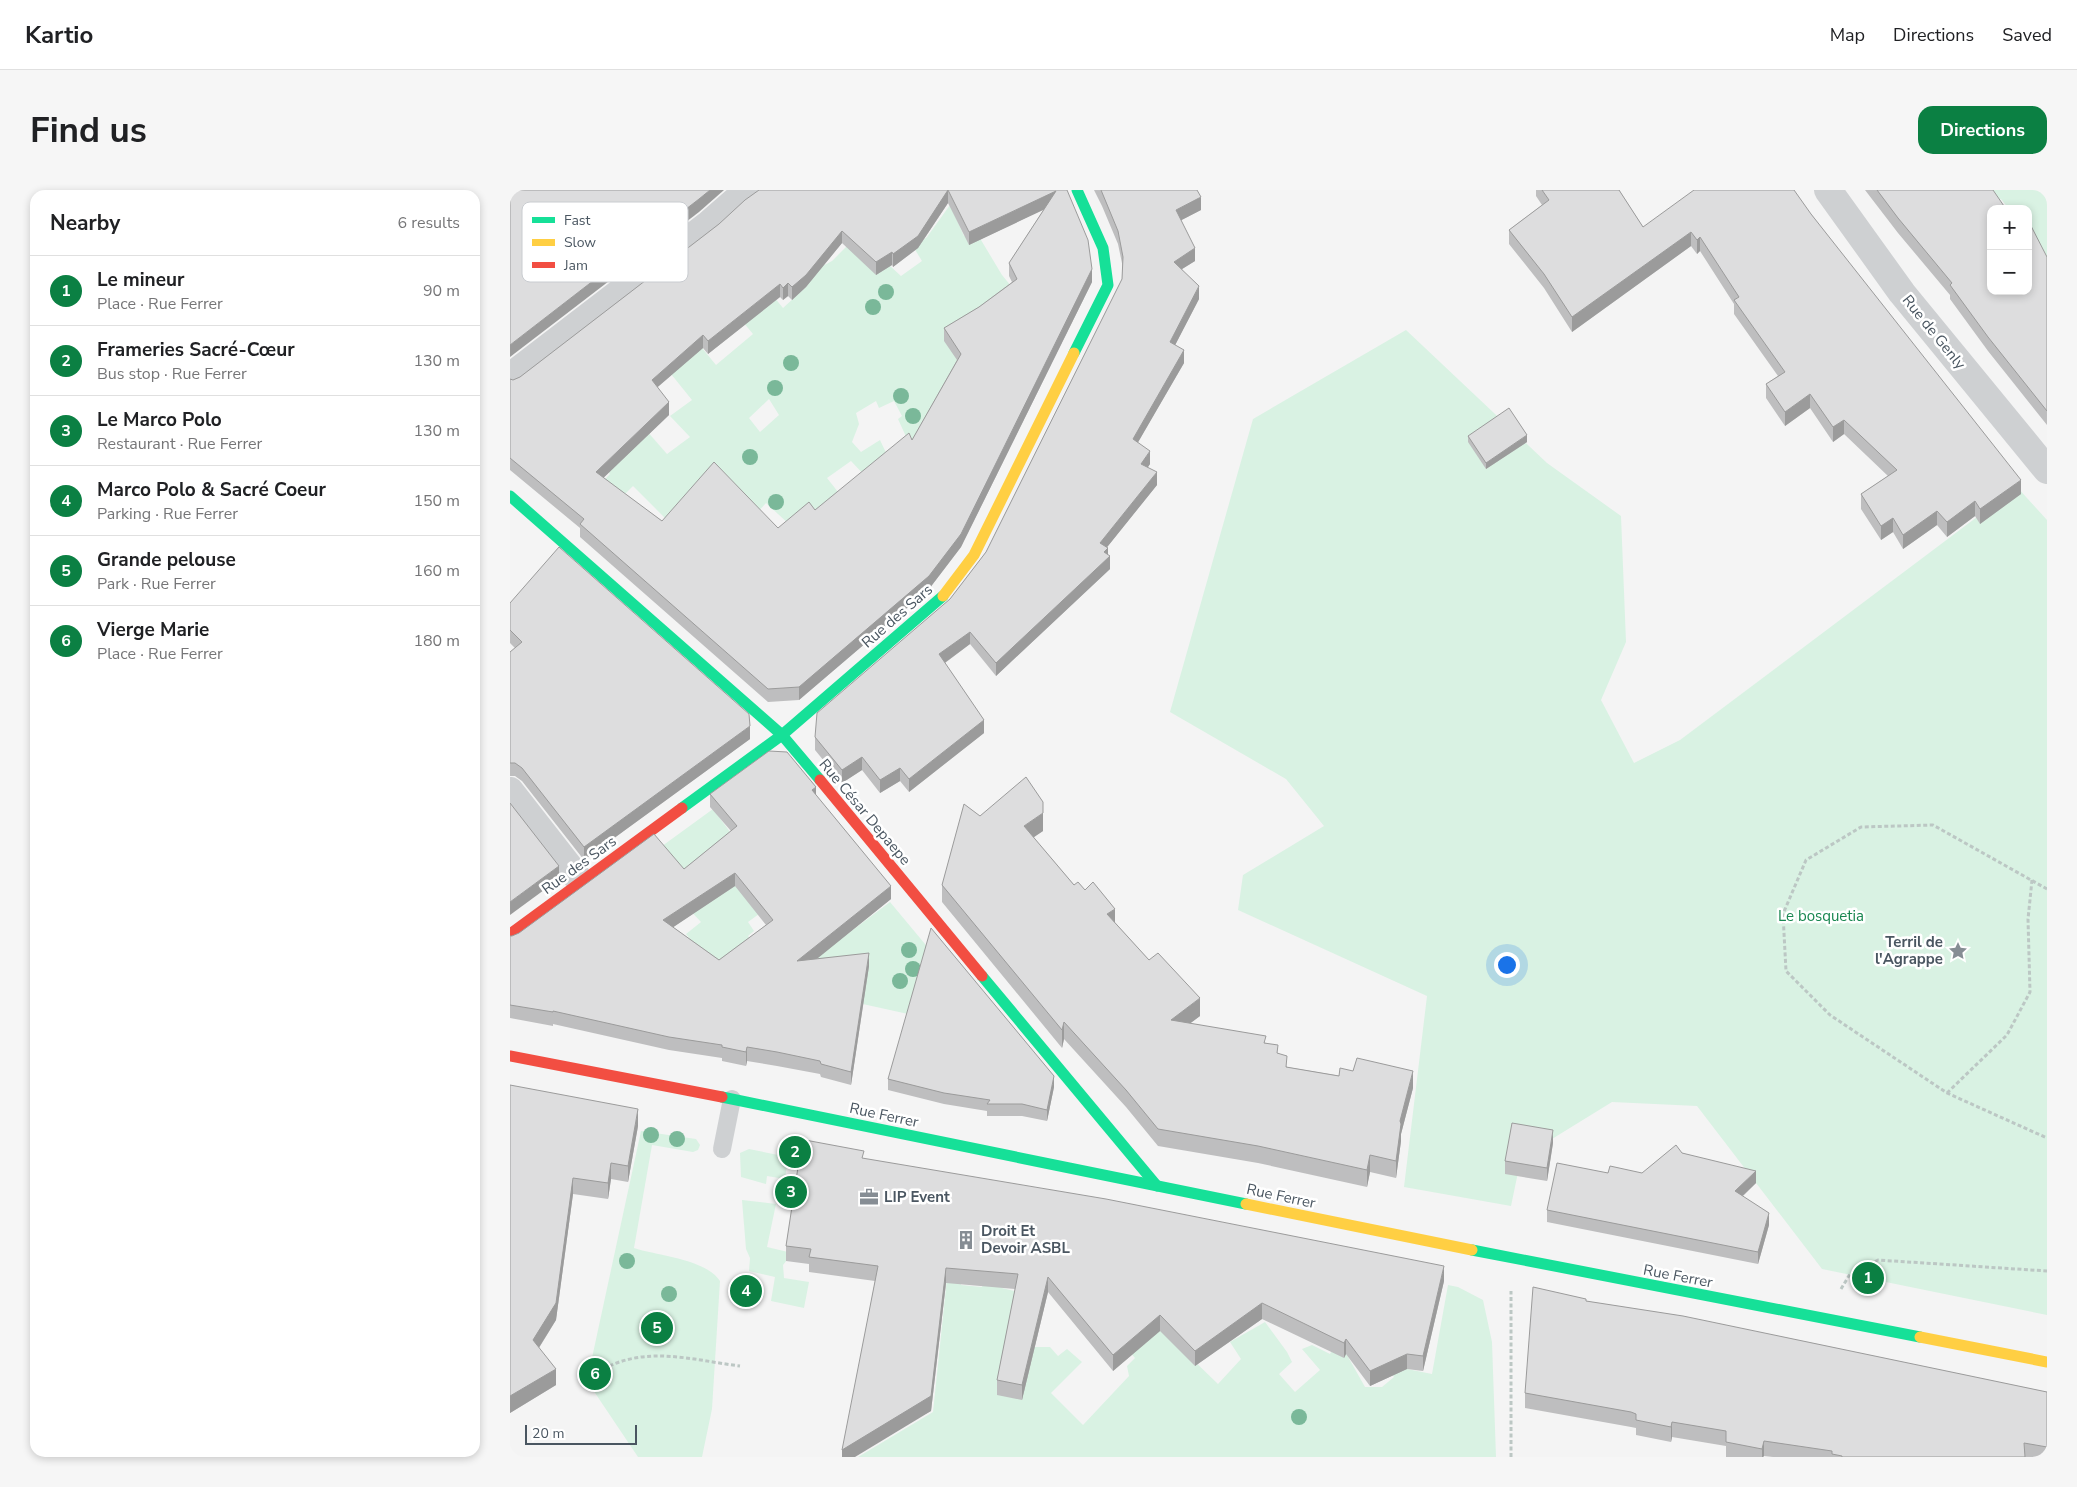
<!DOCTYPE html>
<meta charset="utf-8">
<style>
:root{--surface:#fff;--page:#f6f6f6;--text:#202124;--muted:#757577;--line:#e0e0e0;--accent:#0b8043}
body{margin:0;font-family:"Nunito Sans",sans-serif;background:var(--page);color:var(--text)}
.controls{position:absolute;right:15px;top:15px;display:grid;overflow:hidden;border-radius:10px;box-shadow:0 2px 8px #0003}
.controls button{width:45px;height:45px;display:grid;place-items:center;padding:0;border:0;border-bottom:1px solid var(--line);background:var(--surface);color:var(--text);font:25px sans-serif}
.scale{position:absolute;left:15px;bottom:12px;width:112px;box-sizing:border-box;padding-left:5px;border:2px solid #4a5661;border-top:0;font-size:14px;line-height:18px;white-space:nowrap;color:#4a5661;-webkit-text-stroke:4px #fff;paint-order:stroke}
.you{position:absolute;left:996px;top:774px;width:18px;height:18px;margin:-12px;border:4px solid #fff;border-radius:50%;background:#1a73e8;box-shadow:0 0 0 8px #1a73e833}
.badge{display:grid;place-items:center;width:32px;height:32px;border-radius:50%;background:var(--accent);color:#fff;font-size:16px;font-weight:700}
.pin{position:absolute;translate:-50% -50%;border:2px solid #fff;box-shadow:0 1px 5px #0006}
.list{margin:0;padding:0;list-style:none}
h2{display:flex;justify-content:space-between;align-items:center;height:65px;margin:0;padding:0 20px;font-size:21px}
h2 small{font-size:16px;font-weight:400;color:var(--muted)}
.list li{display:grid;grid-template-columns:32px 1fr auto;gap:15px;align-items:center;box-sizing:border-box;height:70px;padding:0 20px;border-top:1px solid var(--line)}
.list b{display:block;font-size:19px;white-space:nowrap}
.list p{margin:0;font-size:16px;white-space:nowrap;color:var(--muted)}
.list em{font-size:16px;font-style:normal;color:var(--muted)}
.map{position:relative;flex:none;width:1537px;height:1267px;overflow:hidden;border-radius:15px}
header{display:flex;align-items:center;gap:30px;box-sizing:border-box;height:70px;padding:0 25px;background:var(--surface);border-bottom:1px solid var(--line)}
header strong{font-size:24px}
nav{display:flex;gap:28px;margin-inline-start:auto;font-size:18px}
.intro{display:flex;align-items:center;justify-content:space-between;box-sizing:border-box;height:120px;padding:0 30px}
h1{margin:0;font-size:35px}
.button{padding:12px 22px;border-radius:15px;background:var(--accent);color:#fff;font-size:18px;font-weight:700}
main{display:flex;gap:30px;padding:0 30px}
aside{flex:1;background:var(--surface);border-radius:15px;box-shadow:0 2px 8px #0003}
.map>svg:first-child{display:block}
.green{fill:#d9f2e3;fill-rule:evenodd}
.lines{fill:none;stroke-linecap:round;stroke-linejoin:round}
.path{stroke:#bcc7c4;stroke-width:3;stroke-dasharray:4 2.5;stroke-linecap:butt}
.lane{stroke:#ced0d2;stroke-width:18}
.street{stroke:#ced0d2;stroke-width:28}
.fast{stroke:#16e098;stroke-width:11}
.slow{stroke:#ffcf43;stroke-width:11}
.jam{stroke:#f24e42;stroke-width:11}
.tree{fill:#7ab899}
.wall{fill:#bebebf;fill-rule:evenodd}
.shaded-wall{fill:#9b9b9b}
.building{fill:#ddddde;stroke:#9b9b9b;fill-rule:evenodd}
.labels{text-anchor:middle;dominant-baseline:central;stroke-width:5;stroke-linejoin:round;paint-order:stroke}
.street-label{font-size:15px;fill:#4a5661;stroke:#fff}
.park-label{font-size:15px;fill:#17864f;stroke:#fff}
.poi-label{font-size:15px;font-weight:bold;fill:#4a5661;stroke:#fff;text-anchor:start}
.key{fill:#fff;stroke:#c9ccd0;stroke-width:1}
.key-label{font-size:14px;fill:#4a5661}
</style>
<header>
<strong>Kartio</strong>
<nav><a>Map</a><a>Directions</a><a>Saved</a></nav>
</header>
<div class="intro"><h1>Find us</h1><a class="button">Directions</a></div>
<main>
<aside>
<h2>Nearby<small>6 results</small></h2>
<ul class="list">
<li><span class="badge">1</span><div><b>Le mineur</b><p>Place · Rue Ferrer</p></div><em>90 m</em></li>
<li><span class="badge">2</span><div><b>Frameries Sacré-Cœur</b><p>Bus stop · Rue Ferrer</p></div><em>130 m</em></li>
<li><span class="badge">3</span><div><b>Le Marco Polo</b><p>Restaurant · Rue Ferrer</p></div><em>130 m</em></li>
<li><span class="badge">4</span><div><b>Marco Polo &amp; Sacré Coeur</b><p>Parking · Rue Ferrer</p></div><em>150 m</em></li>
<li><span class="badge">5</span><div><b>Grande pelouse</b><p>Park · Rue Ferrer</p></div><em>160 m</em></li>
<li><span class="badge">6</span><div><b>Vierge Marie</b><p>Place · Rue Ferrer</p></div><em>180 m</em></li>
</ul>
</aside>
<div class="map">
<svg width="1537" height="1267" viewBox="0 0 1537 1267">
<rect width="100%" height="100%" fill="#f4f4f4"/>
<g class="green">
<polygon points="1482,0 1537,0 1537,82 1518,38 1518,19 1499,19 1491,9 1475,22"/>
<path d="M440,15L454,46L468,45L492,85L510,107L451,172L409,275L388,229L392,226L384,211L369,218L366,211L346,223L349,234L342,252L351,262L370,250L379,269L357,288L341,271L317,288L332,307L280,335L256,313L246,324L158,331L123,296L107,312L90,294L100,284L87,273L136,240L157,264L180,247L160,226L182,210L161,184L192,158L206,175L243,144L233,132L260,102L273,118L297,96L290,88L322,71L346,47L361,63L372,81L379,75L391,86L412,71L404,58L417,47ZM259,209L269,225L250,242L239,228Z"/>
<polygon points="896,140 1037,273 1111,326 1116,452 1091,510 1124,573 1170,550 1507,297 1537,330 1537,1125 1312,1079 1187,916 1102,912 1011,968 1001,1016 894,997 917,806 728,720 733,685 814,636 776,589 660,522 743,229"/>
<polygon points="203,619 226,650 218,675 249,724 238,732 244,741 238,746 244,755 316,760 380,712 420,760 398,824 208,782 176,744 191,732 174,714 148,659"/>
<path d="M131,941L186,949L190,955L188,960L183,962L142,955L124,1058C148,1066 196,1069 210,1091L202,1219L192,1267H128L77,1191Z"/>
<polygon points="239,959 278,967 275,989 257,986 256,994 231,987 230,963"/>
<polygon points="232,1010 266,1014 257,1057 278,1062 277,1070 273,1075 274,1088 299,1092 294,1118 261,1111 265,1087 239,1081 240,1068 236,1059"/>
<polygon points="438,1079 452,1081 451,1095 472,1097 475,1084 493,1089 492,1098 508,1102 523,1157 540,1157 548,1166 557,1159 572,1172 541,1203 573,1235 619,1186 617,1176 625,1168 615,1156 658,1136 677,1164 708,1194 731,1169 720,1152 755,1132 777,1162 782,1172 769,1184 785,1202 810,1180 792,1159 802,1155 820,1164 828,1149 855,1197 872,1197 884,1187 877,1175 922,1184 938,1095 948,1097 973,1110 982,1152 986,1267 348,1267 423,1222"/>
</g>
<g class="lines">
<g class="path">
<polyline points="1537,699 1423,635 1351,637 1296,670 1273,724 1276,781 1320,825 1437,903 1537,948"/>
<polyline points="1437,903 1497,845 1520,802 1518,729 1522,690"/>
<polyline points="1331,1099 1340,1084 1368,1070 1537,1081"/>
<path d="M88,1182C134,1154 181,1170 230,1176"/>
<polyline points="1001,1267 1001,1101"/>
</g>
<polyline class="lane" points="212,959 222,909"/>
<g class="street">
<polyline points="1318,0 1392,103 1537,280"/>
<polyline points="0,187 199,34 238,0"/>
<polyline points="0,601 71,692"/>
</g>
<g class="fast">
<polyline points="564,163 598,95 593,58 567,0"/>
<polyline points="0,306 272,545 310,590"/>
<polyline points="172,618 272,545 433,406"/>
<polyline points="472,786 647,996"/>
<polyline points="212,907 736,1014"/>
<polyline points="962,1060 1410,1147"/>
</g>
<g class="slow">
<polyline points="433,406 464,365 564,163"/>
<polyline points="736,1014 962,1060"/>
<polyline points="1410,1147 1537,1172"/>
</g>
<g class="jam">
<polyline points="310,590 472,786"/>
<polyline points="0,744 172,618"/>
<polyline points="0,866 212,907"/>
</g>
</g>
<g class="tree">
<circle cx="376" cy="102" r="8"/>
<circle cx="363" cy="117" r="8"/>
<circle cx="281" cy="173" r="8"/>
<circle cx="265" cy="198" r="8"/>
<circle cx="391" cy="206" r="8"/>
<circle cx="403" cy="226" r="8"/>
<circle cx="240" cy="267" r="8"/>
<circle cx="266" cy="312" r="8"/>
<circle cx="399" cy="760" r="8"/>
<circle cx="403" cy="779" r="8"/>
<circle cx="390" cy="791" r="8"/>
<circle cx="141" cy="945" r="8"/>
<circle cx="167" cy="949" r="8"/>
<circle cx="117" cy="1071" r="8"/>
<circle cx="159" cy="1104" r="8"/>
<circle cx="789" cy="1227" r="8"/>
</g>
<g class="wall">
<path d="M249,0H557L582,92L451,357L419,399L289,510L258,512L70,347V338L0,280V189L3,190L10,187L209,34ZM438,13L459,55L534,19L499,73V86L502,92L469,117L434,138V151L447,170L402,250L305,320L268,338L152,331L93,288L159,225L147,197L193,158L198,164L270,107L273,110L278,106L282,110L296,97L332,53L366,85L382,75L383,77L408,58Z"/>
<polygon points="584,0 687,0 691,20 671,30 685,71 672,79 689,109 665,155 674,173 628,252 640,274 638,277 647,295 597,357 600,379 486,486 460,454 435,473 474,543 399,602 390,591 370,603 352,580 332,593 305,560 305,547 440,409 476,362 612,89 613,78 608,54 592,16"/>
<polygon points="1026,0 1109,0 1133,37 1301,24 1511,304 1470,334 1465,326 1437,347 1427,335 1393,359 1383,342 1371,350 1351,319 1351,304 1378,286 1334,244 1323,252 1300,218 1275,236 1256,208 1256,194 1268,186 1224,124 1224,114 1190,61 1187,64 1181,56 1062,142 1034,98 999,54 999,40 1032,15 1026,6"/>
<polygon points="1355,0 1483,0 1481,19 1537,67 1537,235 1478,161 1440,109 1440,105 1388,43"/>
<polygon points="958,246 1017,252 976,279 958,252"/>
<polygon points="0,413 240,549 74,670 12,591 5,586 0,586 0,462 5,458 0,453"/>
<path d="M200,604L306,605L381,709L306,769L359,776L341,895L311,887L310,884L267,876L237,871L236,876L212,871V868L159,860L43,834V836L0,828V746H2L174,679L221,641L200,617ZM225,696L256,735L209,770L163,737Z"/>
<polygon points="470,626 533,641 523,647 564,695 575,700 690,826 680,833 756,853 768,864 777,877 903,898 891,944 891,951 886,988 860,982 857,997 748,973 648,956 616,917 554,849 552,858 432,712 432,695"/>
<polygon points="378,889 544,897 537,931 512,926 477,926 477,921 434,914 378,900"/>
<polygon points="0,895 128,936 118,992 101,989 98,1009 63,1004 46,1130 29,1158 46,1195 0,1223"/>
<polygon points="1043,953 1037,991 995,984 995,971"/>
<polygon points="1172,963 1246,993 1233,1006 1259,1035 1248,1074 1037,1032 1037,1020 1098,983 1132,983"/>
<polygon points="354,969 934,1091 913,1181 897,1179 860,1196 836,1164 834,1168 752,1129 685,1176 650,1141 603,1181 538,1102 512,1210 487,1205 487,1190 505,1099 436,1093 421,1221 332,1267 365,1091 299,1082 299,1074 276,1071 276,1056 289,978"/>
<polygon points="1076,1111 1537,1202 1537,1267 1263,1267 1254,1266 1253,1267 1216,1267 1216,1256 1162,1247 1161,1252 1126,1245 1126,1238 1121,1237 1015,1218 1015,1203"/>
</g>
<g class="shaded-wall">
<polygon points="200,0 214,0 189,22 0,167 0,155"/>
<polygon points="438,0 438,13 408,58 383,77 383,64"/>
<polygon points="546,1 546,14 459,55 459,42"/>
<polygon points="691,7 691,20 666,33 666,20"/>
<polygon points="332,41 332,53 296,97 282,110 282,97"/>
<polygon points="1181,42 1181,56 1062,142 1062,127"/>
<polygon points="1190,47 1190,61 1187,64 1187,50"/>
<polygon points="685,58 685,71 664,84 664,72"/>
<polygon points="382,62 382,75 366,85 366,72"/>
<polygon points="582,79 582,92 451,357 419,399 289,510 289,497"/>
<polygon points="278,93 278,106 273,110 273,98"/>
<polygon points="270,94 270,107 198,164 198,151"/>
<polygon points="689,96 689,109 660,165 660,152"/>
<polygon points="193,145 193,158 142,202 142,190"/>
<polygon points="674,160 674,173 623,261 623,249"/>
<polygon points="1300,204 1300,218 1275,236 1275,222"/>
<polygon points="159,212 159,225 86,295 86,282"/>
<polygon points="1334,230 1334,244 1323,252 1323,237"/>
<polygon points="1017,245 1017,252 976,279 976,273"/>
<polygon points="640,261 640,274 631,287 631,274"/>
<polygon points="647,282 647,295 590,366 590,353"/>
<polygon points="1511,290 1511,304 1470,334 1470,319"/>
<polygon points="1465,311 1465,326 1437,347 1437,332"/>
<polygon points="1427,321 1427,335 1393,359 1393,345"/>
<polygon points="1383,328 1383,342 1371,350 1371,336"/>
<polygon points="598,358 598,368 600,366 600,379 486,486 486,473"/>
<polygon points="460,442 460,454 429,477 429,464"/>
<polygon points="474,530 474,543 399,602 399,589"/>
<polygon points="240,536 240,549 74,670 74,657"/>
<polygon points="352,567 352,580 332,593 332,580"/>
<polygon points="390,578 390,591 370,603 370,590"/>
<polygon points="306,597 306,610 302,600"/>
<polygon points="533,623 533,641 514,654 514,636"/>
<polygon points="49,676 49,689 0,725 0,712"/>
<polygon points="225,683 225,696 153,744 153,730"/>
<polygon points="381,696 381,709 287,785 287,771"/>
<polygon points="605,719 605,736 597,724"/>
<polygon points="359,763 359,776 341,895 341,882"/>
<polygon points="690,808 690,826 661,848 661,830"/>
<polygon points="554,832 554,849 552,858 552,840"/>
<polygon points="237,857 237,871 236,876 236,862"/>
<polygon points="903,881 903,898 891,944 891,951 886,988 886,971 890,931"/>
<polygon points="544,886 544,897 537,931 537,920"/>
<polygon points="128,919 128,936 118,992 118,976"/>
<polygon points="1043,940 1043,953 1037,991 1037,978"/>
<polygon points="860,965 860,982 857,997 857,980"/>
<polygon points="101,973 101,989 98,1009 98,993"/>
<polygon points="1246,981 1246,993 1225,1013 1225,1001"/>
<polygon points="63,988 63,1004 46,1130 23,1167 23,1150"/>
<polygon points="1259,1023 1259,1035 1248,1074 1248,1062"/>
<polygon points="934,1076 934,1091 913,1181 913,1166"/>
<polygon points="436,1078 436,1093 421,1221 345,1267 332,1267 332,1260"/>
<polygon points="538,1087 538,1102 512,1210 512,1195"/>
<polygon points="752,1113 752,1129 685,1176 685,1161"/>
<polygon points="650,1125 650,1141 603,1181 603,1165"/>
<polygon points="836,1149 836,1164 834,1168 834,1153"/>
<polygon points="897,1164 897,1179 860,1196 860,1181"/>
<polygon points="46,1179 46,1195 0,1223 0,1206"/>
<polygon points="1162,1232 1162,1247 1161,1252 1161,1237"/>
<polygon points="1254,1251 1254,1266 1253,1267 1252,1267 1252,1259"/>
</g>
<g class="building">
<polygon points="2,0 200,0 189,9 0,155 0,2"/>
<polygon points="249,0 438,0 408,46 383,64 382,62 366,72 332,41 296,85 282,97 278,93 273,98 270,94 198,151 193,145 142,190 159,212 86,282 152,331 204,272 268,338 299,312 305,320 399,243 402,250 451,164 434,138 469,117 507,89 499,73 546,1 459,42 438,0 557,0 578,50 582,79 451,344 419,386 289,497 258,499 70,334 74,329 0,268 0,189 3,190 10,187 209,34 235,10"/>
<polygon points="591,0 687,0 691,7 666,20 685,58 664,72 689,96 660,152 674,160 623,249 640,261 631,274 647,282 590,353 598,358 594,362 600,366 486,473 460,442 429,464 474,530 399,589 390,578 370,590 352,567 332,580 305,547 307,523 440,409 476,362 612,89 613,67 608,41"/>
<polygon points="1032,0 1109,0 1133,37 1184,0 1284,0 1301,24 1511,290 1470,319 1465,311 1437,332 1427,321 1393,345 1383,328 1371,336 1351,304 1387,280 1334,230 1323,237 1300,204 1275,222 1256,194 1275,182 1224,110 1229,107 1190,47 1187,50 1181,42 1062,127 1034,84 999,40 1039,10"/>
<polygon points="1367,0 1483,0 1496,19 1481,19 1481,101 1518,101 1518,35 1520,34 1537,67 1537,221 1478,147 1440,95 1442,93 1388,28"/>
<polygon points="999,218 1017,245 976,273 958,246"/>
<polygon points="49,357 239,524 240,536 74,657 12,578 5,573 0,573 0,462 12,452 0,440 0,413"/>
<path d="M259,561L277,562L306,597L302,600L381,696L287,771L359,763L341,882L311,874L310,871L267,862L237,857L236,862L212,857V855L159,847L43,821V822L0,815V746H2L9,743L144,644L174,679L227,636L200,604ZM225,683L263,730L209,770L153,730Z"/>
<polygon points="516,587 533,612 533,623 514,636 564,695 568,692 575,700 583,692 605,719 597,724 639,770 648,763 690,808 661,830 756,846 754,853 768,855 767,863 777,866 776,877 829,886 830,878 843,881 847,868 903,881 890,931 891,934 886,971 860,965 857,980 748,956 648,939 616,900 554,832 552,840 432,695 454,614 470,626"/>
<polygon points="0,613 49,676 0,712"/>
<polygon points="421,738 544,886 537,920 512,914 477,914 480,910 434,903 378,889"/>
<polygon points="0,895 128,919 118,976 101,973 98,993 63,988 46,1113 23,1150 46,1179 0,1206"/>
<polygon points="1002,933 1043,940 1037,978 995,971"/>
<polygon points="295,950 354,961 352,968 596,1009 934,1076 913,1166 897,1164 860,1181 836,1149 834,1153 752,1113 685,1161 650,1125 603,1165 538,1087 512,1195 487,1190 508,1084 436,1078 421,1206 332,1260 368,1076 299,1067 301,1059 276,1056 288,977 289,978"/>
<polygon points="1166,955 1172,963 1246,981 1225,1001 1259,1023 1248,1062 1037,1020 1047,973 1098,983 1100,976 1132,983"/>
<polygon points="1023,1097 1076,1109 1076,1111 1173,1126 1537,1202 1537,1257 1514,1253 1515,1267 1332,1267 1332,1266 1322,1264 1322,1261 1254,1251 1252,1259 1216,1252 1216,1241 1162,1232 1161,1237 1126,1230 1126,1224 1121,1222 1015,1203"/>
</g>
<defs>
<g id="sight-bare" transform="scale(1.5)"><path d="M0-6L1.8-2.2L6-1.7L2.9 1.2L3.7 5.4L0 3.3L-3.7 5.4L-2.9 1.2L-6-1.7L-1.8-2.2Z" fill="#868d94" stroke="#fff" stroke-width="2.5" paint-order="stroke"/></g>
<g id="office-bare" transform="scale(1.5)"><path d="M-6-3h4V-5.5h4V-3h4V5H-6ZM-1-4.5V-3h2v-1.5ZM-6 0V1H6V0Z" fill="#868d94" stroke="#fff" stroke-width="2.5" paint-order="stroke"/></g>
<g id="building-bare" transform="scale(1.5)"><path d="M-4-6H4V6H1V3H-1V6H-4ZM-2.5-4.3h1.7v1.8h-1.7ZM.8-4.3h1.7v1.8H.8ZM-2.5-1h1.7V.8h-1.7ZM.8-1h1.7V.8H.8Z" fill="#868d94" stroke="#fff" stroke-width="2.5" paint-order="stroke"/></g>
</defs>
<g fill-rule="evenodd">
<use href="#sight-bare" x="1448" y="761"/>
<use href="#office-bare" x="359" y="1007"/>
<use href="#building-bare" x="456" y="1050"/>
</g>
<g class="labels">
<g class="street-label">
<text transform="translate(1424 142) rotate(51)">Rue de Genly</text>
<text transform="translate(387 426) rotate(-41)">Rue des Sars</text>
<text transform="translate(355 622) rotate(50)">Rue César Depaepe</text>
<text transform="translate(69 675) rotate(-36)">Rue des Sars</text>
<text transform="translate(374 925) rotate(12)">Rue Ferrer</text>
<text transform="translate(771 1006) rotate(12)">Rue Ferrer</text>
<text transform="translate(1168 1086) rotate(11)">Rue Ferrer</text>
</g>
<g class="park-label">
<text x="1311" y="726">Le bosquetia</text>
</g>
<g class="poi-label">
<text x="1433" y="752" text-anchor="end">Terril de<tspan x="1433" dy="17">l'Agrappe</tspan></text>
<text x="374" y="1007">LIP Event</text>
<text x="471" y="1041">Droit Et<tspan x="471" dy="17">Devoir ASBL</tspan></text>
</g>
</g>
<rect x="12" y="12" width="166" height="80" rx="8" class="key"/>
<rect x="22" y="27" width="23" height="6" fill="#16e098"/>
<rect x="22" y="49" width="23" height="7" fill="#ffcf43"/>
<rect x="22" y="72" width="23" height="6" fill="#f24e42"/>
<g class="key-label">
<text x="54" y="35">Fast</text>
<text x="54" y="57">Slow</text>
<text x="54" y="80">Jam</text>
</g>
</svg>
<div class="controls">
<button>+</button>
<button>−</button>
</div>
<div class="scale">20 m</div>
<div class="you"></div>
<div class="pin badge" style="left:1358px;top:1088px">1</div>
<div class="pin badge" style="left:285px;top:962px">2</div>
<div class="pin badge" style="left:281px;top:1002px">3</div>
<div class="pin badge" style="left:236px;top:1101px">4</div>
<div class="pin badge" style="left:147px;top:1138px">5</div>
<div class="pin badge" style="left:85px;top:1184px">6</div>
</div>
</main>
